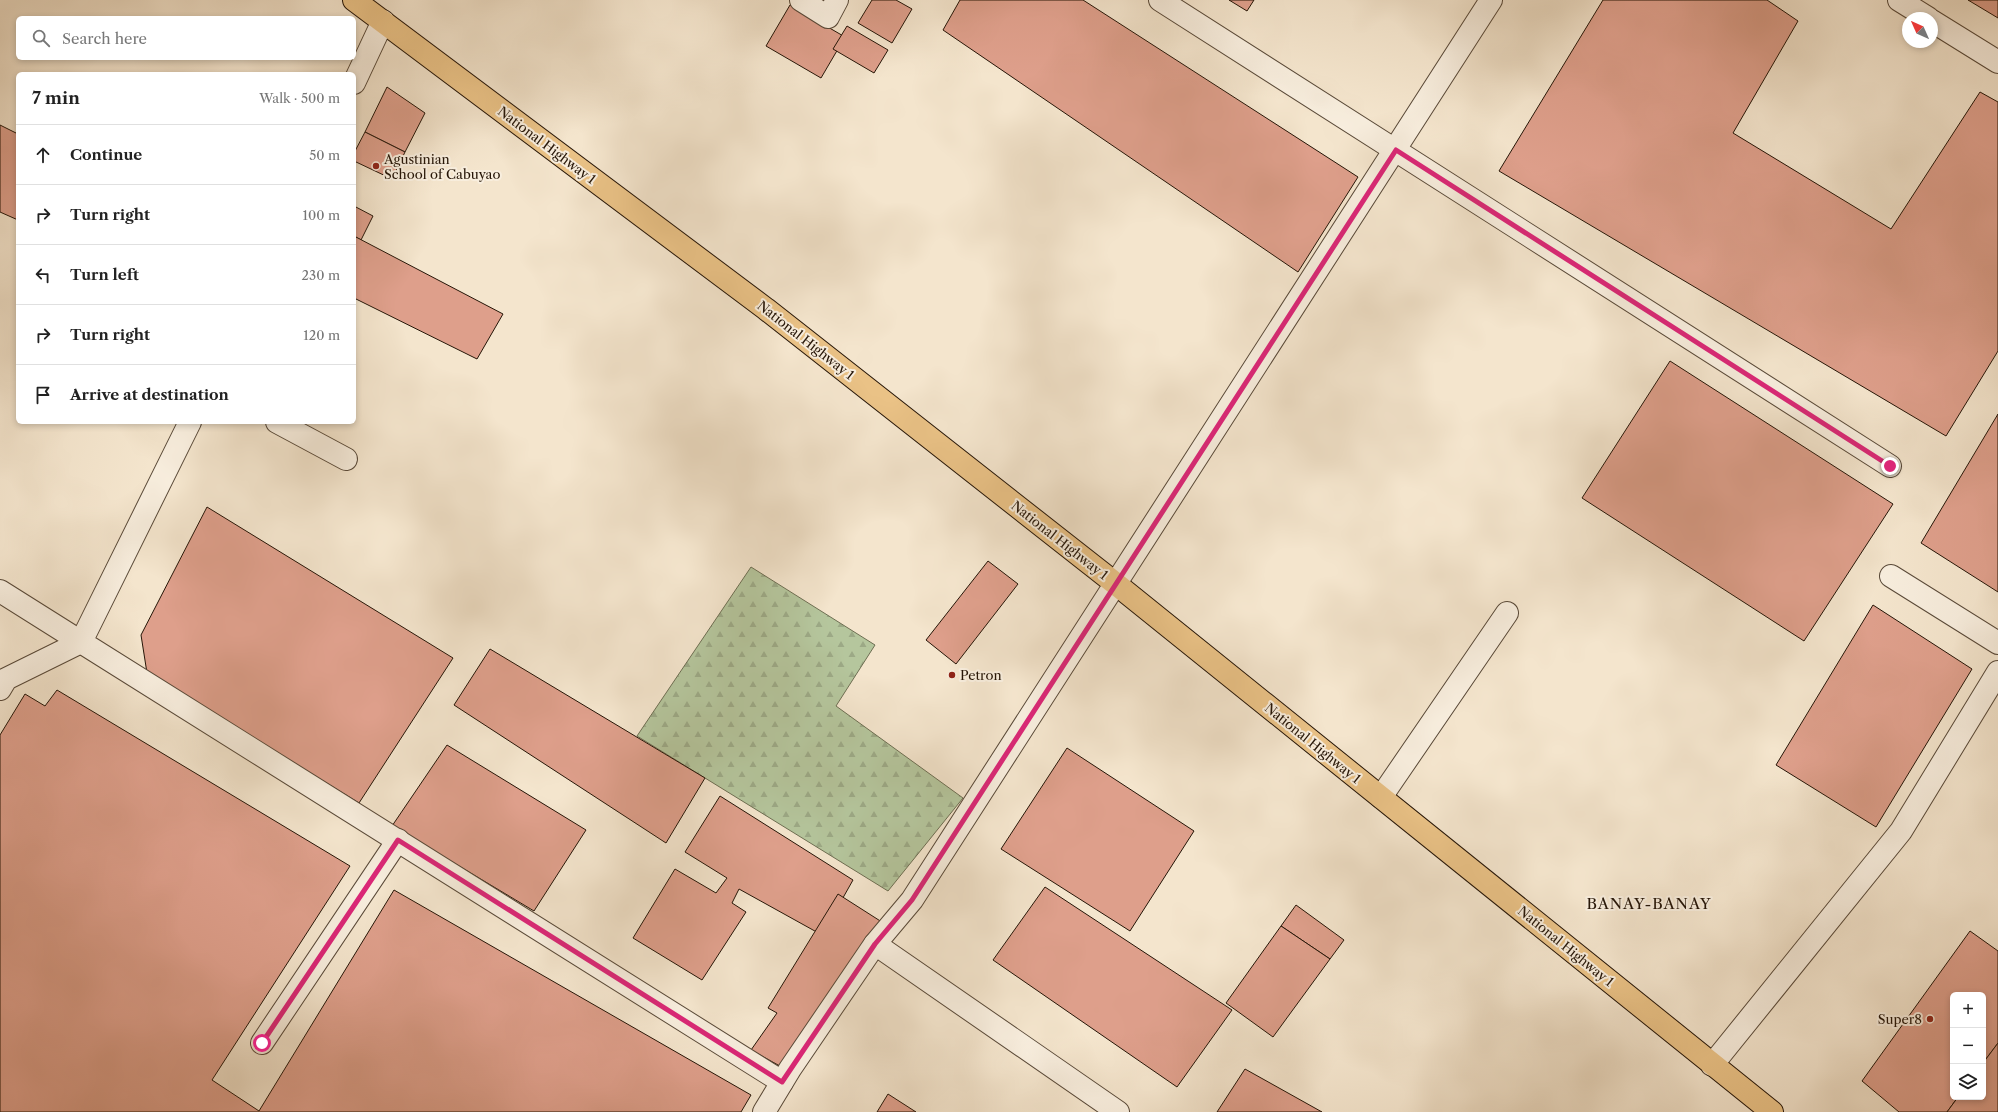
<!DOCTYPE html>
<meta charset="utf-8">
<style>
:root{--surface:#fff;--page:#f6f6f6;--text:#222;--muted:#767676;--line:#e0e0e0}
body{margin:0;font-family:"Libre Caslon Text",serif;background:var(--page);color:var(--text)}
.controls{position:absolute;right:12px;bottom:12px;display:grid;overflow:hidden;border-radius:6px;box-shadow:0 2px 6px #0003}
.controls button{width:36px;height:36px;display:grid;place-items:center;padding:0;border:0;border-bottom:1px solid var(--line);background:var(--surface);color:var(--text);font:20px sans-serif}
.compass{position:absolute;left:1902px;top:12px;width:36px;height:36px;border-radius:50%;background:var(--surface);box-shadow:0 2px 6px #0003;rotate:315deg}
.stop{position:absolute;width:12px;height:12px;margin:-9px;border:3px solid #db2777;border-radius:50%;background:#fff}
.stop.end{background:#db2777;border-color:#fff;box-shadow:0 1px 4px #0008}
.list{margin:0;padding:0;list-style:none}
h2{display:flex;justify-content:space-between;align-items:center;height:52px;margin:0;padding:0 16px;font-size:17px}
h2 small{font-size:13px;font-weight:400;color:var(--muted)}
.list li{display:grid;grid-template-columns:26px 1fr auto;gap:12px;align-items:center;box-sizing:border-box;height:60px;padding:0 16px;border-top:1px solid var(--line)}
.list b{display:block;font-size:15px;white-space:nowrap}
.list em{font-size:13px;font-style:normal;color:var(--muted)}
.icon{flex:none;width:22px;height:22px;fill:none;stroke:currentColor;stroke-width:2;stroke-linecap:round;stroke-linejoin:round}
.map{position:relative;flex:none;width:1998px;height:1112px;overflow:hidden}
.search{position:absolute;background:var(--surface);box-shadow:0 2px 6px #0003;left:16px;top:16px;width:340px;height:44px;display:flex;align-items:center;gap:10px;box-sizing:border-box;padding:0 14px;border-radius:6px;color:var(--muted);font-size:15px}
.panel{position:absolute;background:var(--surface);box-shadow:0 2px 6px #0003;left:16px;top:72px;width:340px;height:352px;border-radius:6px}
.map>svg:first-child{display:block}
.forest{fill:url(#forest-firs);stroke:#6d6e52}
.building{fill:#de9f8b;stroke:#251507}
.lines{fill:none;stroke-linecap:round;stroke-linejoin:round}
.minor-casing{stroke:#594938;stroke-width:24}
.highway-casing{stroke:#251507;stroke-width:24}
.minor{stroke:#f8eede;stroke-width:22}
.highway{stroke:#eac286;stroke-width:22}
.route{stroke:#db2777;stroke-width:5}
.poi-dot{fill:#8f2418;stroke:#f8eede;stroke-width:1.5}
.labels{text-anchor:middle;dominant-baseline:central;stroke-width:4;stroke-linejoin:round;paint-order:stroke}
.street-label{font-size:13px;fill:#251507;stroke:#f8eede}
.poi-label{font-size:13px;fill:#251507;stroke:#f8eede;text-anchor:start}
.quarter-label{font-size:15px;letter-spacing:1px;fill:#251507;stroke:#f8eede}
</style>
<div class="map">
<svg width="1998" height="1112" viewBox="0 0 1998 1112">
<defs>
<pattern id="forest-firs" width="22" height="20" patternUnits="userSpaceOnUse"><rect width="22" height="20" fill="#b5c69d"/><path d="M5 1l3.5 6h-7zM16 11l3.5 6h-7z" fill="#9ca986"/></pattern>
</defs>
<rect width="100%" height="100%" fill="#f4e5cd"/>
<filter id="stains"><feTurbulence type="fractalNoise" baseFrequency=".005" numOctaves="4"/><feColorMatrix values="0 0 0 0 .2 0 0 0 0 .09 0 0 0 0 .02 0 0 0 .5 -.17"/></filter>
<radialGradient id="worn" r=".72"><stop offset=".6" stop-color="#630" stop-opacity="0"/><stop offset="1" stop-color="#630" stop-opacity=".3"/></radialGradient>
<polygon class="forest" points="751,567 875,645 836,706 963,798 888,891 637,736"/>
<g class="building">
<polygon points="872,0 896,0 912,9 892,43 858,23"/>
<polygon points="960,0 1083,0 1358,177 1298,272 943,30"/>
<polygon points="1229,0 1254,0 1247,11"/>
<polygon points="1603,0 1767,0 1798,21 1733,133 1891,229 1980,92 1998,102 1998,351 1946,436 1499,171"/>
<polygon points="1968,0 1998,0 1998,18"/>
<polygon points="790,5 845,37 821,78 766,46"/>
<polygon points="847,26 888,50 874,73 833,49"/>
<polygon points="387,87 425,113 405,152 365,132"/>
<polygon points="0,125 18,134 18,220 0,212"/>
<polygon points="365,132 405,152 392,179 354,161 354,153"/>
<polygon points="354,206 373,216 361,240 354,236"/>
<polygon points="354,236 503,314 477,359 354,298"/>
<polygon points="1670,361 1893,504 1804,641 1582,498"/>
<polygon points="1998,414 1998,592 1921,543"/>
<polygon points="207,507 453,658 359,803 147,673 141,635"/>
<polygon points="988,561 1018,584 956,664 926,640"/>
<polygon points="1873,605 1972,669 1876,827 1776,765"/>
<polygon points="490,649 705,778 666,843 454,705"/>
<polygon points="57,690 350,866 212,1080 259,1111 394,890 751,1095 741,1112 0,1112 0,735 25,694 45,706"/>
<polygon points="447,745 586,830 534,911 392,826"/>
<polygon points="1067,748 1194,831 1130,931 1001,849"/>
<polygon points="720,796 853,880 822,935 739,889 732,903 746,912 702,980 633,938 675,869 716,893 727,878 685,852"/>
<polygon points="1045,887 1232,1010 1177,1087 993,960"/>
<polygon points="838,894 885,924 787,1070 751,1050 777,1013 768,1008"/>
<polygon points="1296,905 1344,940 1330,959 1281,926"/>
<polygon points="1281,926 1330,959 1273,1037 1226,1003"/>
<polygon points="1970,931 1998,951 1998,1043 1983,1063 1983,995 1953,995 1953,1097 1958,1097 1947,1112 1899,1112 1862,1081"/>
<polygon points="1998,1043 1998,1112 1947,1112 1958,1097 1983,1097 1983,1063"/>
<polygon points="1245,1069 1322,1112 1217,1112"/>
<polygon points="888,1094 916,1112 877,1112"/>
</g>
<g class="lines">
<g class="minor-casing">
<g id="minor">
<polyline points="801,0 828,17 837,0"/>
<polyline points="1160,0 1890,466"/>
<polyline points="1899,0 1928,18"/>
<polyline points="1932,21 1998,62"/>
<polyline points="354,83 383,21"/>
<polyline points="190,422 81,642 782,1082"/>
<polyline points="277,422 346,459"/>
<polyline points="1891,576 1998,643"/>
<polyline points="0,591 81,642"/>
<polyline points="0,689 6,679 81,642"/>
<polyline points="1381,797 1507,613"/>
<polyline points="875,944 1118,1112"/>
<polyline points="262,1043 398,840"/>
<polyline points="1712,1065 1901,831 1998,672"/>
<polyline points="764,1112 790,1069 875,944 912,900 1491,0"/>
</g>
</g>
<g class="highway-casing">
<polyline id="highway" points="354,0 766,309 1116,584 1772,1112"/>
</g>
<use href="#minor" class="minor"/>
<use href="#highway" class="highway"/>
</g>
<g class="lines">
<polyline class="route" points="262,1043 398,840 782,1082 875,944 912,900 1396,150 1890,466"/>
</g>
<g class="poi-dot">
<circle cx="376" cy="166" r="4"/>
<circle cx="952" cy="675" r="4"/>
<circle cx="1930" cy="1019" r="4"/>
</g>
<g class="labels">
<g class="street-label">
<text transform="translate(547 145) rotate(37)">National Highway 1</text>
<text transform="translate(806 340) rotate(38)">National Highway 1</text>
<text transform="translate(1060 540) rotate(38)">National Highway 1</text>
<text transform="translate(1313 743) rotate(39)">National Highway 1</text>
<text transform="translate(1566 946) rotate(39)">National Highway 1</text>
</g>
<g class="poi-label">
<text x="384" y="159">Agustinian<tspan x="384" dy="15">School of Cabuyao</tspan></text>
<text x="960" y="675">Petron</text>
<text x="1922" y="1019" text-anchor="end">Super8</text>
</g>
<g class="quarter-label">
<text x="1649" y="903">BANAY-BANAY</text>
</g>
</g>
<rect width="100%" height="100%" filter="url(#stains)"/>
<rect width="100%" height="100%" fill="url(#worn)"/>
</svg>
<div class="controls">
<button>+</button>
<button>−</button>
<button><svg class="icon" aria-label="layers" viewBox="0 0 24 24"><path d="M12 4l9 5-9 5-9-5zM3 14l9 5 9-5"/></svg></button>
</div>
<svg class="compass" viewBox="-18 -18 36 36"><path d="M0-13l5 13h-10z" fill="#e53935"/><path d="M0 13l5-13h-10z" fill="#767676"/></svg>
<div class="stop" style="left:262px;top:1043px"></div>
<div class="stop end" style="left:1890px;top:466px"></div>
<div class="search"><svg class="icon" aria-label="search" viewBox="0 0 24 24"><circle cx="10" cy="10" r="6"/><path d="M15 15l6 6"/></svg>Search here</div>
<section class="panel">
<h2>7 min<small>Walk · 500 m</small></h2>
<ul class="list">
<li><svg class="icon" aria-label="ahead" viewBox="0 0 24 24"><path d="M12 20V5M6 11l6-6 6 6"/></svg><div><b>Continue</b></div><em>50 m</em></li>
<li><svg class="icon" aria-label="right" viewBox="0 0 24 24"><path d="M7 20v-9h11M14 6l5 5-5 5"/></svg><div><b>Turn right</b></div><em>100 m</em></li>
<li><svg class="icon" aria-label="left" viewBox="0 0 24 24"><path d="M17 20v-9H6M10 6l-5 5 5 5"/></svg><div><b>Turn left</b></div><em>230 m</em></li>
<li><svg class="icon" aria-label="right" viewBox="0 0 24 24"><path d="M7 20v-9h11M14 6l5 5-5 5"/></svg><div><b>Turn right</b></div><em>120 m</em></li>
<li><svg class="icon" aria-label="arrive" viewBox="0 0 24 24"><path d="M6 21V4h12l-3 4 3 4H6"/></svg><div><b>Arrive at destination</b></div></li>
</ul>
</section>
</div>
